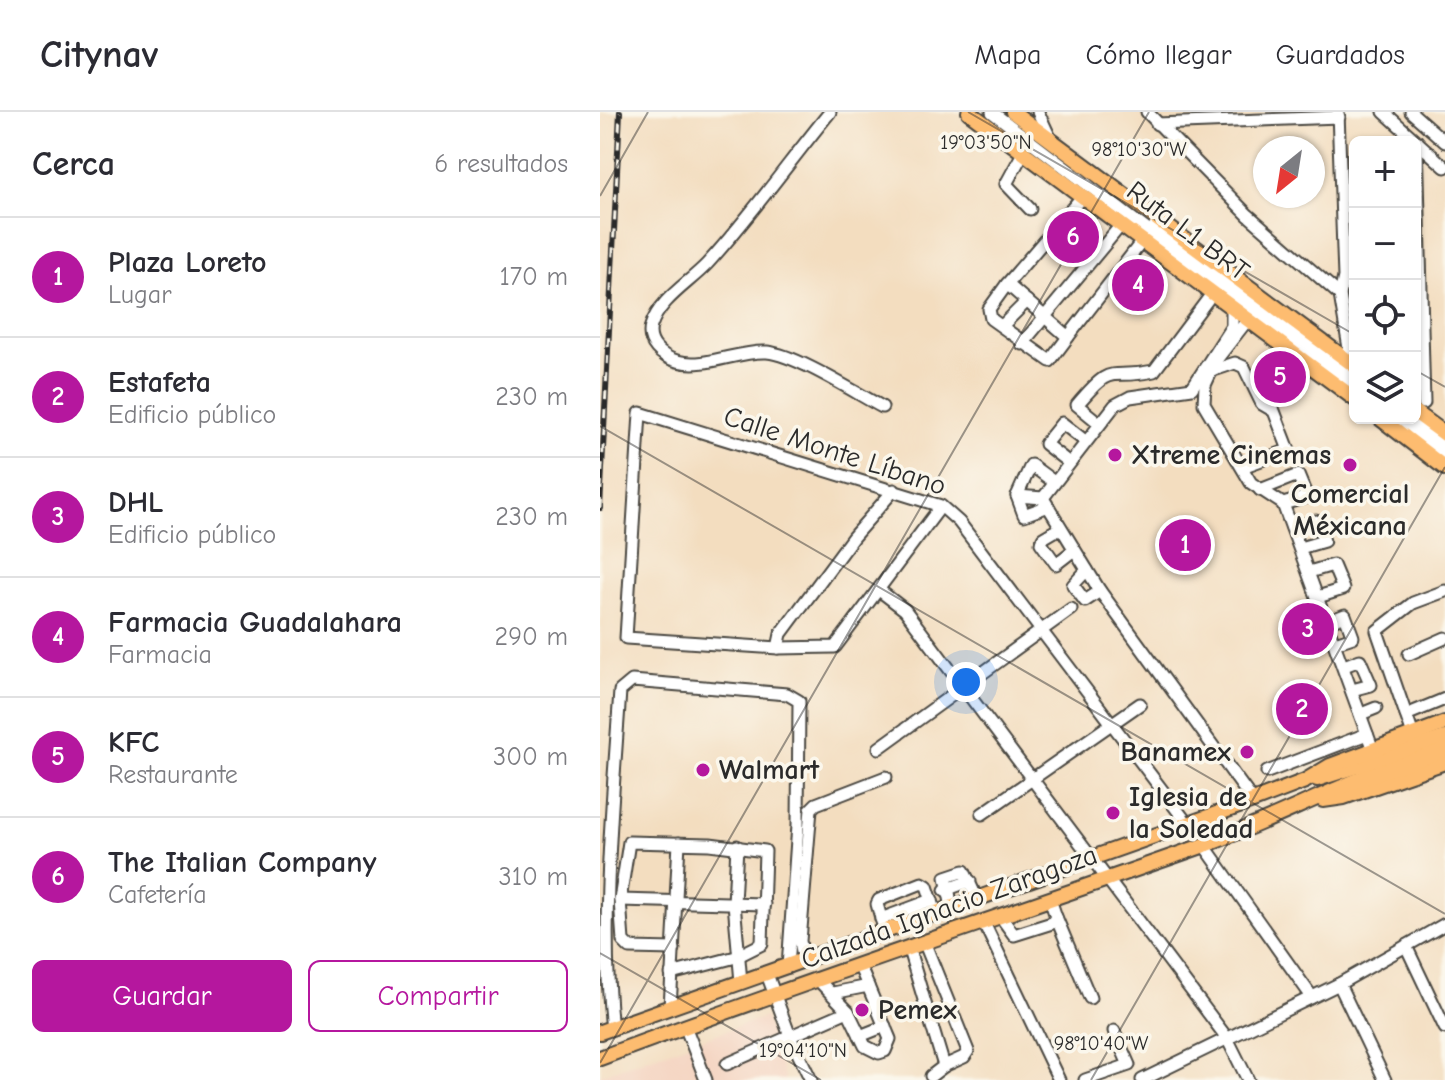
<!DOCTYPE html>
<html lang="es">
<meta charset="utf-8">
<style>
:root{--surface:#fff;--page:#f2f2f3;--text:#2b2b33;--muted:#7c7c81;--line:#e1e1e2;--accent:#b5179e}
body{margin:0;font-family:"Comic Neue",sans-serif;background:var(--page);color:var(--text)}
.controls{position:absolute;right:24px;top:24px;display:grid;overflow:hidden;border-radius:12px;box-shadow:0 2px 6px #0004}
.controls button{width:72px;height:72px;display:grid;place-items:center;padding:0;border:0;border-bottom:2px solid var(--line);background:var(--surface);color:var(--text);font:40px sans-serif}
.compass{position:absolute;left:653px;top:24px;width:72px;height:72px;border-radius:50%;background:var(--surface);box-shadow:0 2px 6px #0004;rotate:210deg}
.you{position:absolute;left:366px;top:570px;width:28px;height:28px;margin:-20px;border:6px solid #fff;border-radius:50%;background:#1a73e8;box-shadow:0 0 0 12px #1a73e833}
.badge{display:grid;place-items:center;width:52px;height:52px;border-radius:50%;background:var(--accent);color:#fff;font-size:26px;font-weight:700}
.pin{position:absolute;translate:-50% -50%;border:4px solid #fff;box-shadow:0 2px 8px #0006}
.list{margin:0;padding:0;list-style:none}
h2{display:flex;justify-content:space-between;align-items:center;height:104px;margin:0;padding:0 32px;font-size:34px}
h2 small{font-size:26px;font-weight:400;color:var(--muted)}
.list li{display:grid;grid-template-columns:52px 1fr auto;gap:24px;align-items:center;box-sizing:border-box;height:120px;padding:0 32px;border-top:2px solid var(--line)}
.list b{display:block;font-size:30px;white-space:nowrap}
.list p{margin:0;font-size:26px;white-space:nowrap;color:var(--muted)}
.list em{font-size:26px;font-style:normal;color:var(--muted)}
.actions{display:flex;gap:16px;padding:24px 32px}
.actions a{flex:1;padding:18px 0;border:2px solid var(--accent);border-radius:12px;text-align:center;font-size:28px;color:var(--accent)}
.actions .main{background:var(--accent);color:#fff}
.icon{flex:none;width:44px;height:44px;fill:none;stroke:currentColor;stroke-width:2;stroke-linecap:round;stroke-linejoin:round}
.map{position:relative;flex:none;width:845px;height:968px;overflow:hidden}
header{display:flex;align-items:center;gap:48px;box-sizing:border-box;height:112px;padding:0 40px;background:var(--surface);border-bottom:2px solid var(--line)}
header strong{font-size:38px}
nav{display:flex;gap:44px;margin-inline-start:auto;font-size:28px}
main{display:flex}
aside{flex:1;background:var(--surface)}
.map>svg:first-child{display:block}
.built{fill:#f4d3c0}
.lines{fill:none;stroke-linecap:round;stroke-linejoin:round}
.minor-casing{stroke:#494641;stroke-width:15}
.major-casing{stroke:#494641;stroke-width:18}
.minor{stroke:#fff;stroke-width:11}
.major{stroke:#fdbc6f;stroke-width:14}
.rail-casing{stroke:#2b2b2b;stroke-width:6}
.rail{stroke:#fbf7ec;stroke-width:3;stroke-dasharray:9;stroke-linecap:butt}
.ticks{fill:none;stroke:#2b2b2b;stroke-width:2;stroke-opacity:0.45}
.poi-dot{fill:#b5179e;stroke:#fbf7ec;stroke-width:3}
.labels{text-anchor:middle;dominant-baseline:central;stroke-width:7;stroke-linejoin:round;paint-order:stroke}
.street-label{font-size:28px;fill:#2b2b2b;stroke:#fbf7ec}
.poi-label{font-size:28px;font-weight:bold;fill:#2b2b2b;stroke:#fbf7ec;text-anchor:start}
.ticks-label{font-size:20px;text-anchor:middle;fill:#2b2b2b;stroke:#fbf7ec;stroke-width:7;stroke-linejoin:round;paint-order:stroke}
</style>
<header>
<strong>Citynav</strong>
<nav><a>Mapa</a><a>Cómo llegar</a><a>Guardados</a></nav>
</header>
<main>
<aside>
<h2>Cerca<small>6 resultados</small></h2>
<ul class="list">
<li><span class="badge">1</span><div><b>Plaza Loreto</b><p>Lugar</p></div><em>170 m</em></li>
<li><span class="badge">2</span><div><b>Estafeta</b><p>Edificio público</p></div><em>230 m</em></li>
<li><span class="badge">3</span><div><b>DHL</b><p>Edificio público</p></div><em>230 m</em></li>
<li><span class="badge">4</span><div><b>Farmacia Guadalahara</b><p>Farmacia</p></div><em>290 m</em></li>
<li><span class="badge">5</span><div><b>KFC</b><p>Restaurante</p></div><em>300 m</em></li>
<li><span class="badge">6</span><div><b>The Italian Company</b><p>Cafetería</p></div><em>310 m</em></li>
</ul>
<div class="actions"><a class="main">Guardar</a><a>Compartir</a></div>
</aside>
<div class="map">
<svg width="845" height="968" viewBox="0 0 845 968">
<rect width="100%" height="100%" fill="#fbf7ec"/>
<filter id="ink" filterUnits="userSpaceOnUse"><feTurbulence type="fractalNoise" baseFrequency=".0125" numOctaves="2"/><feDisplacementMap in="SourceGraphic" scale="16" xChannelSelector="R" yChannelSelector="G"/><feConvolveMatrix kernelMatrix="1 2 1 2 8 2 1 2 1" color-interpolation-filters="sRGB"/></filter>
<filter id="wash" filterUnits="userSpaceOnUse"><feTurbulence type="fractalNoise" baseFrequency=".006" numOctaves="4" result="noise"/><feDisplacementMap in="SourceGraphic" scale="32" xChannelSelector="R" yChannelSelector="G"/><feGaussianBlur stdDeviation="1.8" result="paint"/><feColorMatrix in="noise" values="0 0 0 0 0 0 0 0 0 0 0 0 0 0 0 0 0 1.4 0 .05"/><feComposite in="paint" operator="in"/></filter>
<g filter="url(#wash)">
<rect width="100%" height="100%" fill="#f3ddbf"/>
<polygon class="built" points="165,905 185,968 0,968 0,963"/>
</g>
<g filter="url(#ink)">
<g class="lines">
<g class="minor-casing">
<g id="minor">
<path d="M230,0C189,50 151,104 107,152C89,171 59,188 51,214C46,231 62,245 77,249C106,257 138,238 167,240C197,243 254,280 282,295"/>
<polyline points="392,0 755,276"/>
<polyline points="438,0 451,28"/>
<polyline points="547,0 648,103 740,183"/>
<polyline points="738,0 744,165 740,183 750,242"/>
<polyline points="784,0 845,55"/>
<polyline points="811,0 845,30"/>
<polyline points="557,12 739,5"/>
<polyline points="817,29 824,291"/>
<polyline points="423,41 406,72 430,97"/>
<polyline points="481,86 407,172 468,225 543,128"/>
<polyline points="555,114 755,266"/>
<polyline points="407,172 389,197 391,207 450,249 468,225"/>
<polyline points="649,206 617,247 605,273 604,292 651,371 683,392 773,638"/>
<polyline points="402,214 427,189"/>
<polyline points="422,232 521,113"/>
<polyline points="611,259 635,251 644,255 662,292 674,299 689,338 642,355"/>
<polyline points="795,306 845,344"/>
<polyline points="808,306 845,334"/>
<path d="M499,311L477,293C515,248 506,269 554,259L614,179"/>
<polyline points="468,350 445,332 462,311 485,329"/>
<polyline points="660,378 698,363 707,385 683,392"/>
<polyline points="417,384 431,353 454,370"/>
<polyline points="443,386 500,479 653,689"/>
<polyline points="443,386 515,293 530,285 592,276 632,214 632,194"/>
<polyline points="443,386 417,384 424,403 446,395"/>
<polyline points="341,394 235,535 178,536 26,526 40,301 341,394 359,410 587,711"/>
<polyline points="460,416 443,426 441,431 456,452 474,438"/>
<polyline points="692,416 716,409 724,429 700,436"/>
<polyline points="487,458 473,473 485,489 500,479"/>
<polyline points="709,460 733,453 743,477 718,485"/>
<polyline points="279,478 305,498 627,926 648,968"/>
<polyline points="727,510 745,503 753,525 735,531"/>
<polyline points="178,536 181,522 253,425 294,378"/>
<polyline points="809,542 845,526"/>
<polyline points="744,554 760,548 771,573 752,578"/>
<polyline points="761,602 776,596"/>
<polyline points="806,603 845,587"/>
<polyline points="813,623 777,519 813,491 845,479"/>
<polyline points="279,636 471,497"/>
<polyline points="667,660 767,622"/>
<polyline points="382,702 540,592"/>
<polyline points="604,733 712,885"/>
<polyline points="137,734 134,791 141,870"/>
<polyline points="345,778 370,769"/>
<polyline points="20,788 164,792"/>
<polyline points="352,796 346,765 364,759 377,787"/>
<polyline points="401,805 414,823 452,811 456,805 450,787"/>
<polyline points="456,805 490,886"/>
<polyline points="281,807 332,788"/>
<polyline points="384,811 459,968"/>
<polyline points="285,820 277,792 279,788 322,771 327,774 336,801"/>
<polyline points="325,832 368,939 364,945 344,954"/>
<polyline points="806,834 845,916"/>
<polyline points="309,838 344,954 331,964"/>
<polyline points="204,849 200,829 211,697 216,692 286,665"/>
<polyline points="71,862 136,845 162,832 165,739 110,732 29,730 20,788 23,829 30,836 74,837"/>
<polyline points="167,862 191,927 211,968"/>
<polyline points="220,870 248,899 265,934 279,941 285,939 290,927 260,855"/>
<polyline points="739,872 785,968"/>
<polyline points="233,881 268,874"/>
<polyline points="70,896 79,731"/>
<polyline points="85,914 106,968"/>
<path d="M12,917C0,814 13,685 20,579L32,569L187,582L199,589L198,713L188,855"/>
<polyline points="260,924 285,914"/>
<polyline points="127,952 248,899"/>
<polyline points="485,968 529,953 514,919"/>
<polyline points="542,968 739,872 845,812"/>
</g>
</g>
<g class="major-casing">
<g id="major">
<polyline points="369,0 755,287"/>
<polyline points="413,0 755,254"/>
<polyline points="815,300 845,322"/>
<polyline points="780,306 845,356"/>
<polyline points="717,667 845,626"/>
<polyline points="723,688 744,685 845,650"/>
<polyline points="0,920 653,689 705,669 730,654 845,611"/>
<path d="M0,946C199,871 401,805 602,734C650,717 695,695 742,675C775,660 811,650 845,638"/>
</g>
</g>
<use href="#minor" class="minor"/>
<use href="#major" class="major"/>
<g class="rail-casing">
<polyline id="rail" points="0,396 20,0"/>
</g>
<use href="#rail" class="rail"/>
</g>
</g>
<path class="ticks" d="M368,0L755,223M0,84L48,0M815,258L845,275M0,314L845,802M0,841L221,968M0,951L549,0M491,968L845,355"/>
<g class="poi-dot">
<circle cx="515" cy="343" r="8"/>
<circle cx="750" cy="353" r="8"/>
<circle cx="647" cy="640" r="8"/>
<circle cx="103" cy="658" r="8"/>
<circle cx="513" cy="701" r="8"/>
<circle cx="262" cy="898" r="8"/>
</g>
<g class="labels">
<g class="street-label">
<text transform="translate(588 119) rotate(37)">Ruta L1 BRT</text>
<text transform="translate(235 339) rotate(18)">Calle Monte Líbano</text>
<text transform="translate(349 795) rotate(-20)">Calzada Ignacio Zaragoza</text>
</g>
<g class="poi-label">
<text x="531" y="343">Xtreme Cinemas</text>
<text x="750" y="382" text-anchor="middle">Comercial<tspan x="750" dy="32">Méxicana</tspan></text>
<text x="631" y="640" text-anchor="end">Banamex</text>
<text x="119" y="658">Walmart</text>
<text x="529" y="685">Iglesia de<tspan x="529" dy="32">la Soledad</tspan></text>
<text x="278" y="898">Pemex</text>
</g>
</g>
<g class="ticks-label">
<text x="386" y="37">19°03'50"N</text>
<text x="539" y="44">98°10'30"W</text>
<text x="501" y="938">98°10'40"W</text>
<text x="203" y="945">19°04'10"N</text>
</g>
</svg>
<div class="controls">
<button>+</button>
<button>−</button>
<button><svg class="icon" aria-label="locate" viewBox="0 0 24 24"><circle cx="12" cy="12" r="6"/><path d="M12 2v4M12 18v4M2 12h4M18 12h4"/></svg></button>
<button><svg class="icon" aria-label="layers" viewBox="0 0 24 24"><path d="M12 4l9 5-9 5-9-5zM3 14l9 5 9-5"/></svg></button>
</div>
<svg class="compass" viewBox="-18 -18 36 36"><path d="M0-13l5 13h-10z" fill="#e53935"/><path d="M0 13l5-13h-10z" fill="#7c7c81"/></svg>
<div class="you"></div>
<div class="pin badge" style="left:585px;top:433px">1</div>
<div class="pin badge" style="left:702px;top:597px">2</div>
<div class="pin badge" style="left:708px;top:517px">3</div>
<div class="pin badge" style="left:538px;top:173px">4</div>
<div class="pin badge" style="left:680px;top:265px">5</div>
<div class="pin badge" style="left:473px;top:125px">6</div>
</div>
</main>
